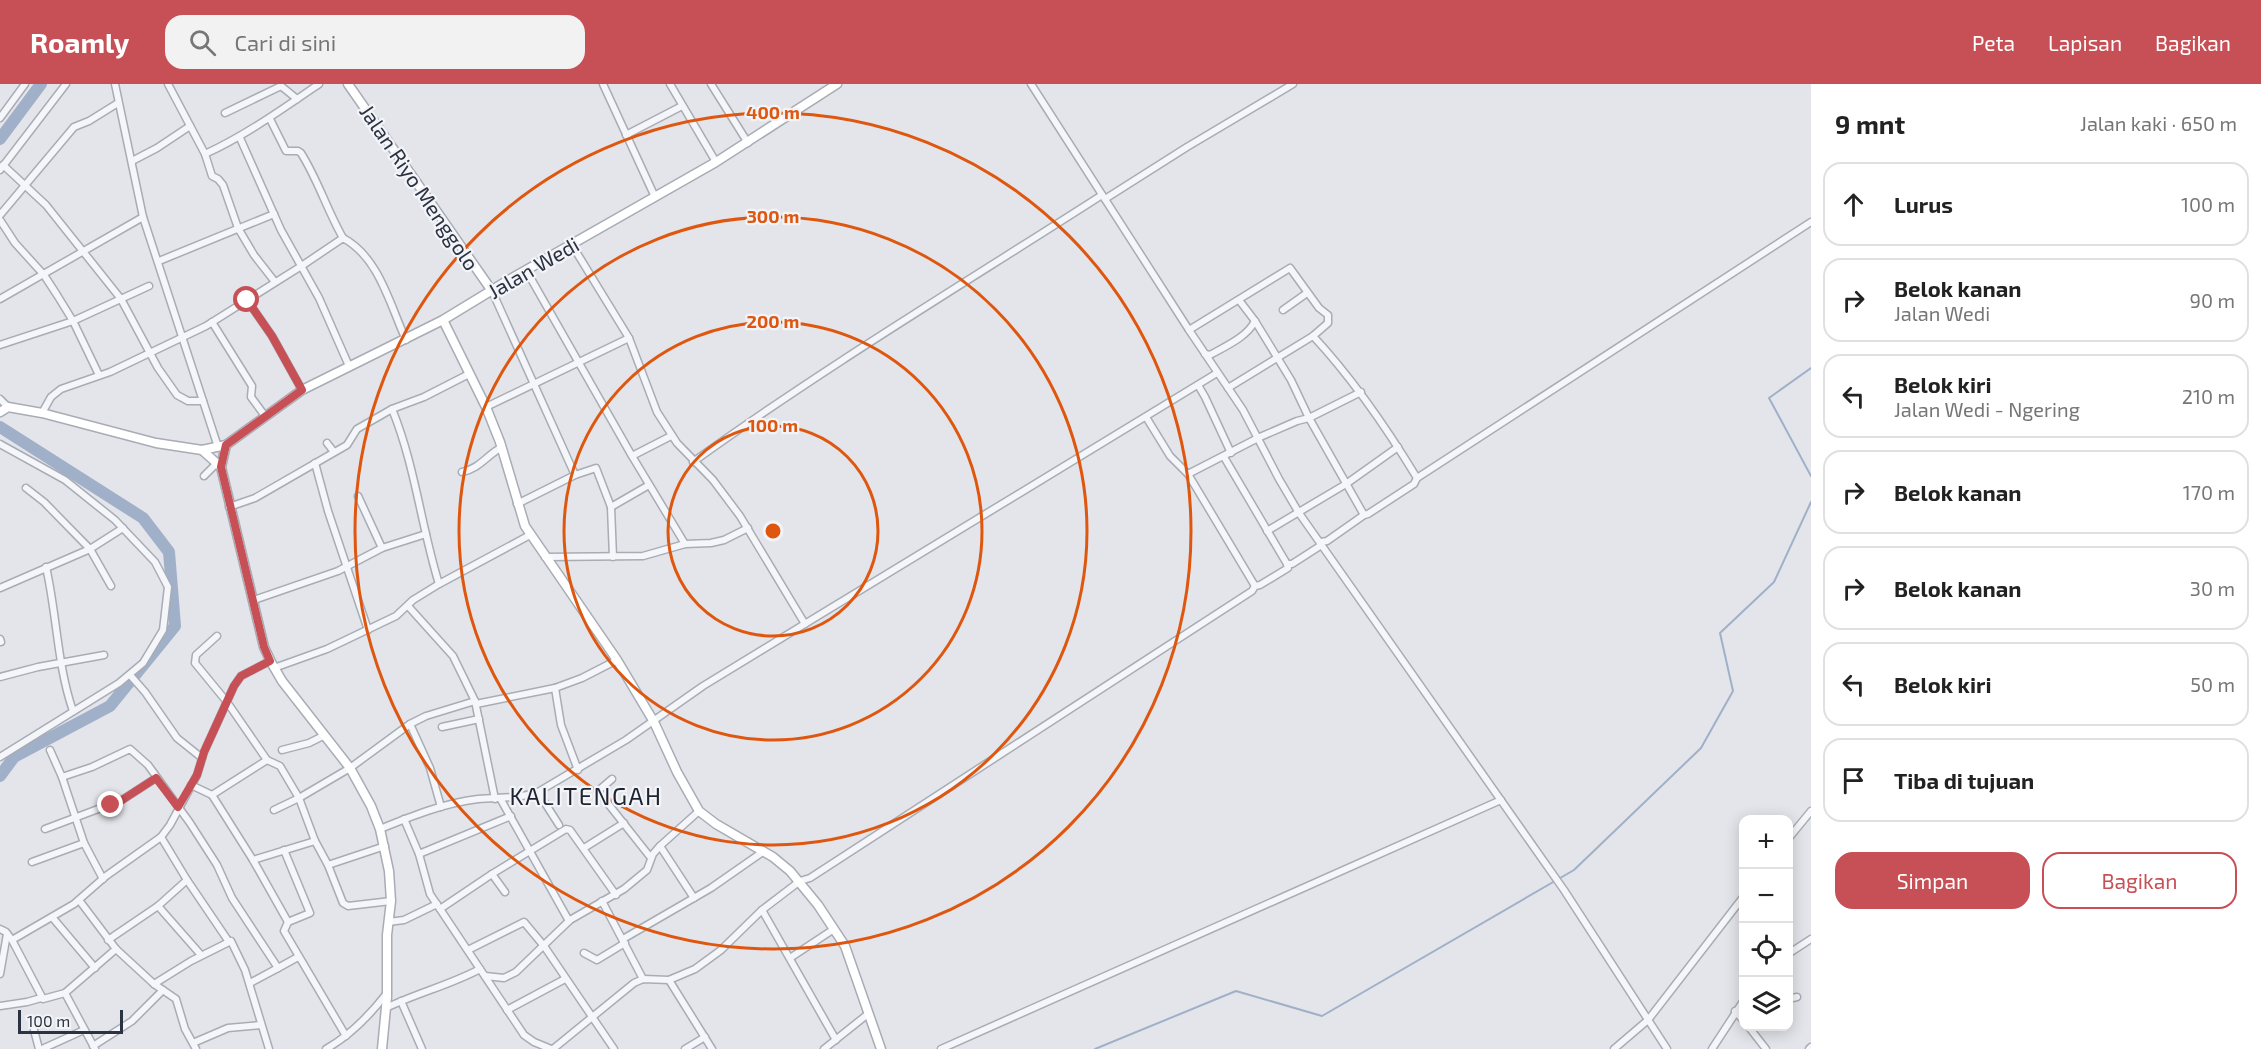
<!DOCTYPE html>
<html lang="id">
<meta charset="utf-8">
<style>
:root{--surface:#fff;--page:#f2f2f2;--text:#222;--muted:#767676;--line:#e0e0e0;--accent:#c75057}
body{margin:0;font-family:"Exo 2",sans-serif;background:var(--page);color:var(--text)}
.controls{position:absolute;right:18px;bottom:18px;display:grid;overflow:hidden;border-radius:12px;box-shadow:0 3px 15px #0003}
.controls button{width:54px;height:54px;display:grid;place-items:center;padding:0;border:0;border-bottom:2px solid var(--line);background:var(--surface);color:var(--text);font:30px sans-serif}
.scale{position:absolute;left:18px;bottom:15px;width:105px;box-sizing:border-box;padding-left:6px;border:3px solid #2b3241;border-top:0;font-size:16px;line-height:21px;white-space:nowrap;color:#2b3241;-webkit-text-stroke:4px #f2f4f8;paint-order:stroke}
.stop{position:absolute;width:18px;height:18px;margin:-14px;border:4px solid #c75057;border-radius:50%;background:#fff}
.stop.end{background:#c75057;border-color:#fff;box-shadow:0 2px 6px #0008}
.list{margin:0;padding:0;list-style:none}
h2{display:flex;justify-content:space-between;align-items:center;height:78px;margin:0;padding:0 24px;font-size:26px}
h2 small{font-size:20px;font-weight:400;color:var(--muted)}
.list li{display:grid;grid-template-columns:39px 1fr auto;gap:18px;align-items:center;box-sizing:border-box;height:84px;margin:0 12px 12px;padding:0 12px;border:2px solid var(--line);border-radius:18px}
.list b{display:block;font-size:22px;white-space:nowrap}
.list p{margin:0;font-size:20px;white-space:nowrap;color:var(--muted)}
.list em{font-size:20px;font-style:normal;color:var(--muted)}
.actions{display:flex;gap:12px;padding:18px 24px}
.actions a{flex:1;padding:14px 0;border:2px solid var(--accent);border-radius:18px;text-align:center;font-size:21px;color:var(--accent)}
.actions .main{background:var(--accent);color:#fff}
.icon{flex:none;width:33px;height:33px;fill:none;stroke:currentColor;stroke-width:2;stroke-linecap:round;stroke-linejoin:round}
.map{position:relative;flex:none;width:1811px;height:965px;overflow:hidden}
header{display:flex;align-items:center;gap:36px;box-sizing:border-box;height:84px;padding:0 30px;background:var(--accent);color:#fff}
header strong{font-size:28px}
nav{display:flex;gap:33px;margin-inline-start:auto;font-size:21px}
.search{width:420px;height:54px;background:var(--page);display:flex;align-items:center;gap:15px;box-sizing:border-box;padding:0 21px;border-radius:18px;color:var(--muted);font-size:22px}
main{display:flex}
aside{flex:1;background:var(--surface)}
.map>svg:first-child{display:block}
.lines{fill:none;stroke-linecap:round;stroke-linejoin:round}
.stream{stroke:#a0b0c8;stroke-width:2}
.river{stroke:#a0b0c8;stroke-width:12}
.street-casing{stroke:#a8acb4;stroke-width:9}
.secondary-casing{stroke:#a8acb4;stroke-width:11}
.street{stroke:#f5f6f9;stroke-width:6}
.secondary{stroke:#fff;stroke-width:8}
.route{stroke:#c75057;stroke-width:8}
.ring{fill:none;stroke:#df570f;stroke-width:3}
.labels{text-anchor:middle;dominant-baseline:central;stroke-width:4.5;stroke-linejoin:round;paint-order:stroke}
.street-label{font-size:21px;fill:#2b3241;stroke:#f2f4f8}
.quarter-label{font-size:24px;letter-spacing:1.5px;fill:#1e2332;stroke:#f2f4f8}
.centre{fill:#df570f;stroke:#f2f4f8;stroke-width:3}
.ring-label{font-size:18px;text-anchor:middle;font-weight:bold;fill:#df570f;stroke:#f2f4f8;stroke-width:4.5;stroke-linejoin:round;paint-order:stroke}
</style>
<header>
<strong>Roamly</strong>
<div class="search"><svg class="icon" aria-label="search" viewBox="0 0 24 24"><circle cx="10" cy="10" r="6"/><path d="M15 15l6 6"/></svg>Cari di sini</div>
<nav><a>Peta</a><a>Lapisan</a><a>Bagikan</a></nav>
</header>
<main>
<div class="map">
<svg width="1811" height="965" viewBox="0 0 1811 965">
<rect width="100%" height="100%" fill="#e3e5ea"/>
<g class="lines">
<g class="stream">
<polyline points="1811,284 1769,314 1811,392"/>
<polyline points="1095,965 1236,907 1322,932 1574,786 1701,664 1733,607 1720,549 1774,498 1811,418"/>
</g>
<g class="river">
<polyline points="0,55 41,0"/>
<polyline points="0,343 143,434 169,468 175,542 110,622 14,673 0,692"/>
</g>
<g class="street-casing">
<g id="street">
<polyline points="115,0 143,133 218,363"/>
<polyline points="168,0 205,70 212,92 218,95 223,101 238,144 254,171 275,198"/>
<polyline points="603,0 655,113"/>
<polyline points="670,0 716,78"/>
<polyline points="711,0 748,59"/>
<polyline points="1031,0 1189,246 1243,326 1279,395 1299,429 1564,806 1667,965"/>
<polyline points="225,29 281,2 297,15"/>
<polyline points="0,34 25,0"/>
<path d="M270,35L286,67H298L301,69C318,96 327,126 343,154"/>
<polyline points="626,51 682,22"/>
<polyline points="240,54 281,146 319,214 349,282"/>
<path d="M205,70C246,51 281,26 319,0"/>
<polyline points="132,77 157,64 190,42"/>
<polyline points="3,81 46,121 121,215 158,284 177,311 188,317 203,317"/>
<polyline points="0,86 66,0"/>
<polyline points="1105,115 1187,63 1293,0"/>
<polyline points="0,131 74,43 89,37 118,19"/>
<polyline points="0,136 15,159 44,191 57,211 73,237 99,291"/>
<polyline points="572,161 629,254 657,328 677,359 713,396 740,432 805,540"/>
<polyline points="159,177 274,130"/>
<polyline points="526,186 632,372 685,460"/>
<polyline points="492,207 575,391"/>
<polyline points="0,215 143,133"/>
<polyline points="247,216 272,252 302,306"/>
<polyline points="1239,216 1255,237 1291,296 1309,334 1364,431"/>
<polyline points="1283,226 1307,209"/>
<polyline points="212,238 252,302 251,313 265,332"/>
<polyline points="1189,246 1290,184 1319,224 1328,231 1328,239 1313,252 1228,304"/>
<path d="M1313,252C1354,296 1386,343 1417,394"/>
<polyline points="0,261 73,237 149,202"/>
<path d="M1205,270L1210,271C1226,262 1247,253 1255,237"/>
<polyline points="1198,301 1205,313 1231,369"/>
<polyline points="0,315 8,323"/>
<polyline points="486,323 629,254"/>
<path d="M392,325C415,381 421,442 439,500"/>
<path d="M42,329L51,313L61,305L110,288L206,242L303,181L343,154C379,173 390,221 406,256"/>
<polyline points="1146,333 1170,372 1188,390 1255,502"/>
<polyline points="327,359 334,368"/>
<polyline points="0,360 65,396 115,436 155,478 168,503 163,546 143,579 119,599 0,673"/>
<polyline points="632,372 671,352"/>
<polyline points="1224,373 1287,480"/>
<path d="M693,378C825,283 965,199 1102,111"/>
<polyline points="315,379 328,427 368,546"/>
<path d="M462,388C479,385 487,371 502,363"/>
<polyline points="1188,390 1260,353 1297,337 1309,334 1361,308"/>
<polyline points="204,392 217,379"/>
<polyline points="26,404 44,418 90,465 111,502"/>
<polyline points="358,412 382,464"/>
<polyline points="517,420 575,391 596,384 611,423 613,473"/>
<polyline points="229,423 255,414 347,361 357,345 392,325 424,313 469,290"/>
<polyline points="611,423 649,401"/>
<polyline points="1267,447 1346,400 1398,363"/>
<polyline points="545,473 643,472 685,460 711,459 724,456 748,444"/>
<path d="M46,483C57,531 57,581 73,627"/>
<polyline points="0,504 90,465 123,444"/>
<polyline points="254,516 338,487 382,464 426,450"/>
<polyline points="408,522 453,572 475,617 495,715"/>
<polyline points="217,552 196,571 195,579 227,618 267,676"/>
<polyline points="0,555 1,558"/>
<polyline points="274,584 327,565 396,532 413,516 439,500 530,451"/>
<polyline points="130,591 145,608 177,654 202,674"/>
<polyline points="0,593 38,583 104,571"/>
<polyline points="555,604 561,641 578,686"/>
<polyline points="476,620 555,604 582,594 617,576"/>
<polyline points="410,640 430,684 441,723"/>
<polyline points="442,643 479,635"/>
<polyline points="282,666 309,659 325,651"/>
<polyline points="62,693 92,683 130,665 148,681 190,739 217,781 232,814 278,884 250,899"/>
<polyline points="612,695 598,707 651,774"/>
<polyline points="191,701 212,711 267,676 280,682 299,714 315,757 328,781 343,819 348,822 391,817"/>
<polyline points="538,708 559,741"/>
<polyline points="212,711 253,776 288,838"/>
<polyline points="500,714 569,837"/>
<polyline points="274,726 299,714 350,684 410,640 426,632 475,617"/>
<polyline points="511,732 419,770 430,810 524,951 534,958 551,965"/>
<polyline points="404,735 419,770"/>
<polyline points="45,745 122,716 156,694"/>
<path d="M380,745C412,732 444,719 478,715C498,713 519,715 538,708L626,656L703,602L1217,289"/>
<polyline points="161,753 187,796 158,822 201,871"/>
<polyline points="1788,755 1811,727"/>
<polyline points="84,759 103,795"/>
<polyline points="660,762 694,814"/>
<polyline points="584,764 624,739"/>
<polyline points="284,766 310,829 288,838 284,847 346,952"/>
<polyline points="253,776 315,757"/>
<polyline points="32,778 84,759 62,693 50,666"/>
<polyline points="328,781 385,762"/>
<polyline points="492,790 505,808"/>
<polyline points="187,796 229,858"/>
<polyline points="79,816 116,865 154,900 176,915 185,945 196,965"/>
<polyline points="602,817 643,895"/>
<polyline points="440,825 492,790 566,745 570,746 616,811"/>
<polyline points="762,826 836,956"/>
<polyline points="52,833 95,884"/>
<polyline points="388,838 404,836 437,820"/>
<polyline points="0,845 6,848 12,856 43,915 65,909 95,965"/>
<polyline points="623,855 711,804 764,767"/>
<polyline points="12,856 74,820 106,792 161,753 170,741 197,691 204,668 234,602 241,592 270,577"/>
<polyline points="108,856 158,822"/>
<polyline points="468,866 524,838 544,862 614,965"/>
<polyline points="584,869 597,876 625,859"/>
<polyline points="1788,870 1811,855"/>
<polyline points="790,874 834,845"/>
<polyline points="278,884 298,873"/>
<polyline points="0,890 7,850"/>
<polyline points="485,892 504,894 516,888 570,836 624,805 647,786 653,770 660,762 699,727"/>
<polyline points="669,896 712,965"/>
<polyline points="154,900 191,877 231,857 245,886 269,965"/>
<polyline points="65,909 116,865"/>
<polyline points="1788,915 1797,913"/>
<polyline points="401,917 422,965"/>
<polyline points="0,922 27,918 41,914"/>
<path d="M386,924C417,909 450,901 480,885"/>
<polyline points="507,926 565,895"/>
<polyline points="1735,927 1744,937"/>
<polyline points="1748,942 1766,965"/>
<polyline points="34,946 39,965"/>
<polyline points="193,959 228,944 261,941"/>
<polyline points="93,962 132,937 163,906"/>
<polyline points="42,965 84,946"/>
<path d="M326,965C351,951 370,931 387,909"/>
<polyline points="553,965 634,899 643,895 669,896 695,885 721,866 762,826 800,797 810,794 1252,507 1255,502 1260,501 1288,484 1287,480 1292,480 1320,462 1321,458 1327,457 1364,431 1368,430 1414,400 1417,394 1811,138"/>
<polyline points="685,965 705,953"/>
<polyline points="824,965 868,930"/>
<polyline points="941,965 1501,716"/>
<polyline points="1614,965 1648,936 1744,812"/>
<polyline points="1712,965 1744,916"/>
<polyline points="1809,965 1811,963"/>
</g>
</g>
<g class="secondary-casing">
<g id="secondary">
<polyline points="348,0 492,207"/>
<polyline points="443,236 486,323 500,358 525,442 617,576 654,638 677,688 699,727 716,740 773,773 790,787 818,821 845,862 881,965"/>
<polyline points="0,328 8,323 42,329 156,359 202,366"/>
<polyline points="226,361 221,383 264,563 271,578 282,597 350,684 371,722 380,745 389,787 391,817 387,851 387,913 382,965"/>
<polyline points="221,383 202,366 226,361 302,306 443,236 507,197 716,78 837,0"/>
</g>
</g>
<use href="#street" class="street"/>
<use href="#secondary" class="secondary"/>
</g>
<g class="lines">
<polyline class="route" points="111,721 122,716 156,694 178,723 197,691 204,668 234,602 241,592 270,577 264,563 221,383 226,361 302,306 272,252 247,216"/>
</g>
<g class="ring">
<circle cx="773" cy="447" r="105"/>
<circle cx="773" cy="447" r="209"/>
<circle cx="773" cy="447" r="314"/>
<circle cx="773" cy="447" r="418"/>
</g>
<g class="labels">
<g class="street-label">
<text transform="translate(420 103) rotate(56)">Jalan Riyo Menggolo</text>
<text transform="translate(533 183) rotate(-30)">Jalan Wedi</text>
</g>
<g class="quarter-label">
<text x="586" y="711">KALITENGAH</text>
</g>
</g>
<circle cx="773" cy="447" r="9" class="centre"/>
<g class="ring-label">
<text x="773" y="35">400 m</text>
<text x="773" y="139">300 m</text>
<text x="773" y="244">200 m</text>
<text x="773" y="348">100 m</text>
</g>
</svg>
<div class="controls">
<button>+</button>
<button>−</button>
<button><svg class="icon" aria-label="locate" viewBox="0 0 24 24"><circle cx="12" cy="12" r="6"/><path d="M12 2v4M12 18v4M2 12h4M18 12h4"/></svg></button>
<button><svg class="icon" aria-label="layers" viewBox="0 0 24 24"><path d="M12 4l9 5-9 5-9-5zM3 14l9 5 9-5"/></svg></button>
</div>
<div class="scale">100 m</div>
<div class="stop" style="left:247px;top:216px"></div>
<div class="stop end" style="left:111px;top:721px"></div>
</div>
<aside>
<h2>9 mnt<small>Jalan kaki · 650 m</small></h2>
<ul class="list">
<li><svg class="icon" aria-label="ahead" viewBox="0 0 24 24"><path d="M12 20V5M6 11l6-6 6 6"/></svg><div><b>Lurus</b></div><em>100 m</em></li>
<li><svg class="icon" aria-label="right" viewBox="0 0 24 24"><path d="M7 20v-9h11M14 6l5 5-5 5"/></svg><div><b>Belok kanan</b><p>Jalan Wedi</p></div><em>90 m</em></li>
<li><svg class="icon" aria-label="left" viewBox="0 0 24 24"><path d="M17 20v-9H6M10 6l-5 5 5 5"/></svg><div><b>Belok kiri</b><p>Jalan Wedi - Ngering</p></div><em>210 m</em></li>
<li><svg class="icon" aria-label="right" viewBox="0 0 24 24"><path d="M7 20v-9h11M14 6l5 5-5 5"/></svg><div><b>Belok kanan</b></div><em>170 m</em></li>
<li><svg class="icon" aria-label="right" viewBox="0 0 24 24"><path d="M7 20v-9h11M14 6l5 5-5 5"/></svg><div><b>Belok kanan</b></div><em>30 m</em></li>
<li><svg class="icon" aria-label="left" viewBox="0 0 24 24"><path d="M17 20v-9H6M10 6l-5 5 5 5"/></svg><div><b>Belok kiri</b></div><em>50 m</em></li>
<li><svg class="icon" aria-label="arrive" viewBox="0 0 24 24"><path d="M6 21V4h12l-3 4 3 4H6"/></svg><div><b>Tiba di tujuan</b></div></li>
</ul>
<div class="actions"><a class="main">Simpan</a><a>Bagikan</a></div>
</aside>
</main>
